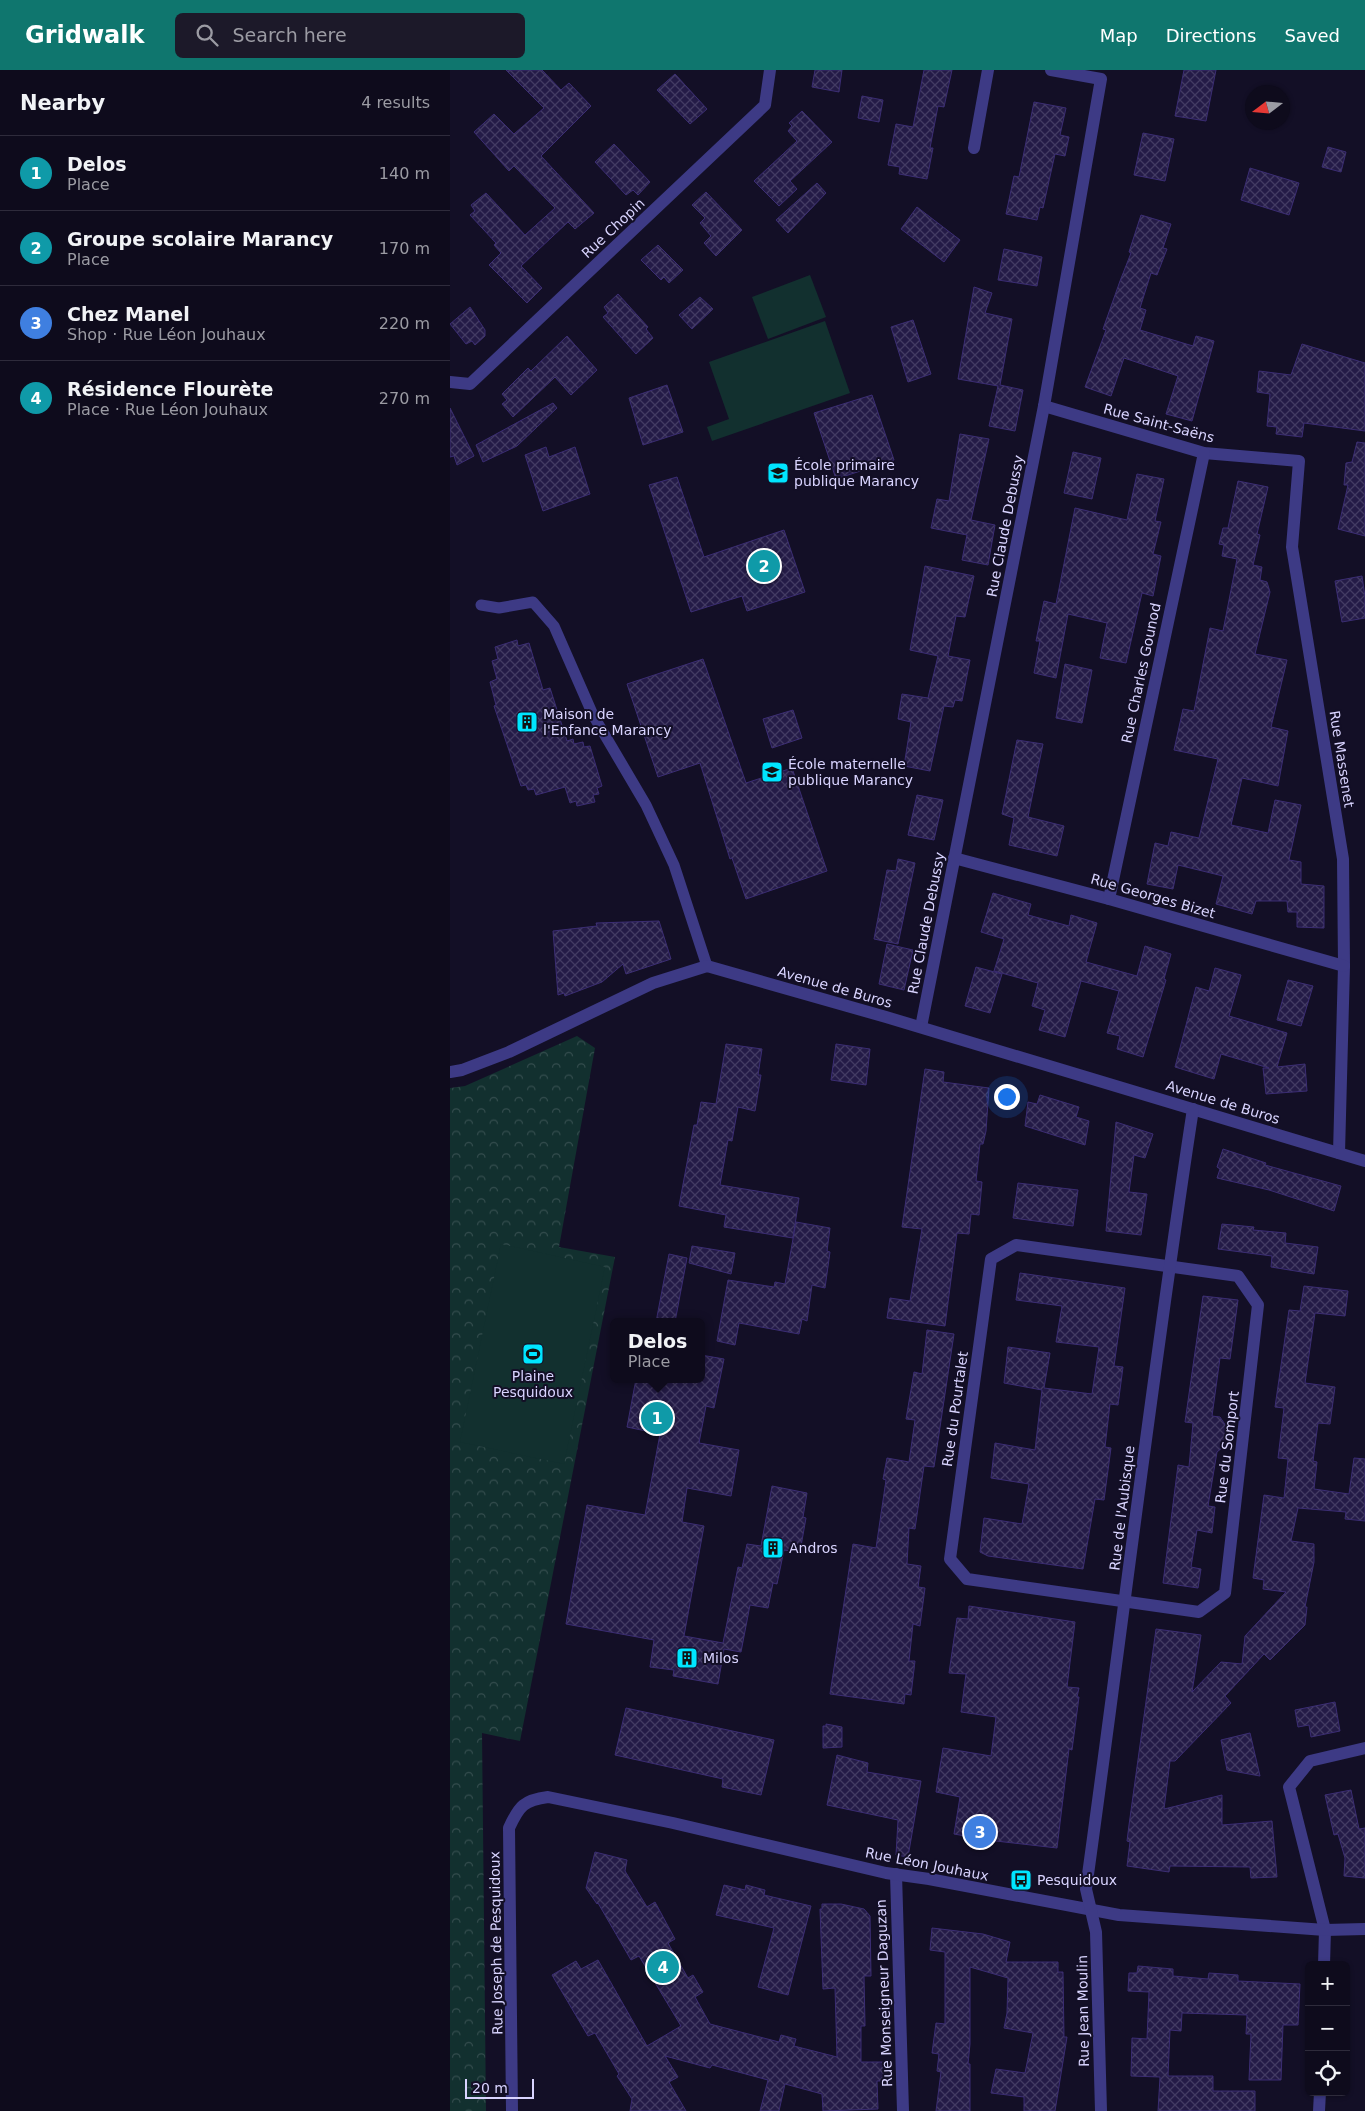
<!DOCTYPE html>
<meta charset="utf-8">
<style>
:root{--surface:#0e0b1c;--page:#1c1929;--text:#f1f3f6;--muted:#9b9ba3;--line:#2e2b3b;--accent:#0f766e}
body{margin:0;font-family:"DejaVu Sans",sans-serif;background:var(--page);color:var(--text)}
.controls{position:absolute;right:15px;bottom:15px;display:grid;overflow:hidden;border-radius:8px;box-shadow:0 1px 4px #0004}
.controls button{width:45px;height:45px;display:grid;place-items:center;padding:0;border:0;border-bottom:1px solid var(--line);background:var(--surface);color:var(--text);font:25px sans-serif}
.compass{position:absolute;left:795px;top:15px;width:45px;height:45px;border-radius:50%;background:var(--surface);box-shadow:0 1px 4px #0004;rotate:254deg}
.scale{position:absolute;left:15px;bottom:12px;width:69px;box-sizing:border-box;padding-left:5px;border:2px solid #d9d4ff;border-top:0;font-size:14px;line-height:18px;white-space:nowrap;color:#d9d4ff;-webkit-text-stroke:4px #130f26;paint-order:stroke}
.you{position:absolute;left:556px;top:1026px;width:18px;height:18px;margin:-12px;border:4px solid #fff;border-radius:50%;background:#1a73e8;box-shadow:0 0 0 8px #1a73e833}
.badge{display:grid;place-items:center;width:32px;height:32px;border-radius:50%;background:var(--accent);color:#fff;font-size:16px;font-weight:700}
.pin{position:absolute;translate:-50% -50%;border:2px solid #fff;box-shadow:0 1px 5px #0006}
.popup{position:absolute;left:160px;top:1248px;width:95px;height:65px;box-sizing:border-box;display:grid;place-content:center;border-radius:8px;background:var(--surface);filter:drop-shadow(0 1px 4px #0005);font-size:16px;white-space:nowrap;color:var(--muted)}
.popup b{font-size:19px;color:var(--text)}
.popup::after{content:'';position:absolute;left:50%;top:100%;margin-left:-10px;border:10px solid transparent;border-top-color:var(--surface)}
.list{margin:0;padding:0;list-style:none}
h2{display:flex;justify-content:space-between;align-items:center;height:65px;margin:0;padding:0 20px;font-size:21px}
h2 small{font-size:16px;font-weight:400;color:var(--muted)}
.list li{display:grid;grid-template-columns:32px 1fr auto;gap:15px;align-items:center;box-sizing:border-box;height:75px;padding:0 20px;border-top:1px solid var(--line)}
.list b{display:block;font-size:19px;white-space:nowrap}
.list p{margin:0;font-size:16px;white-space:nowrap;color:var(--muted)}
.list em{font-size:16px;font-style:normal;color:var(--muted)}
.icon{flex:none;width:28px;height:28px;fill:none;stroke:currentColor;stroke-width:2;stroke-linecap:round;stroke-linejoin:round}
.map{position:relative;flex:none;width:915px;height:2041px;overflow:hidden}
header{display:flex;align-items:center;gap:30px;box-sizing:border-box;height:70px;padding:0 25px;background:var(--accent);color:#fff}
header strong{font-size:24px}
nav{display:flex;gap:28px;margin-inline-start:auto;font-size:18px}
.search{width:350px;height:45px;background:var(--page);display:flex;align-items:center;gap:12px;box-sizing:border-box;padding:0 18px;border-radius:8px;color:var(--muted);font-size:19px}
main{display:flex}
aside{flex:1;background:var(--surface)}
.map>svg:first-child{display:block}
.forest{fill:url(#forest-crowns)}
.pitch{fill:#12302f}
.building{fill:url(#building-cross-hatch);stroke:#3b2d73}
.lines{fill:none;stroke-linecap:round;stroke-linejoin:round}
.service{stroke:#3d3a85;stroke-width:11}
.minor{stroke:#3d3a85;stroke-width:12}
.labels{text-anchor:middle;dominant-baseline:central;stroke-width:4;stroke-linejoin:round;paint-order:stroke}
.street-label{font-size:14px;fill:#d9d4ff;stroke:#130f26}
.poi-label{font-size:14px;fill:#d9d4ff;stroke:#130f26;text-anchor:start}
</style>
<header>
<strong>Gridwalk</strong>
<div class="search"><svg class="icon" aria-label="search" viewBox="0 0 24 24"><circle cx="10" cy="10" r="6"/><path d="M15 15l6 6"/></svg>Search here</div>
<nav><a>Map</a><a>Directions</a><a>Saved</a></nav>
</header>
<main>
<aside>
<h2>Nearby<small>4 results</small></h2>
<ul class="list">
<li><span class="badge" style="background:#0f9aa8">1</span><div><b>Delos</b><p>Place</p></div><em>140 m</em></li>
<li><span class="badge" style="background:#0f9aa8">2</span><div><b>Groupe scolaire Marancy</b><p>Place</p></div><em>170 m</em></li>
<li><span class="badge" style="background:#3f7fe0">3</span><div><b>Chez Manel</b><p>Shop · Rue Léon Jouhaux</p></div><em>220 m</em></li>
<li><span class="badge" style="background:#0f9aa8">4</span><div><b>Résidence Flourète</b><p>Place · Rue Léon Jouhaux</p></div><em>270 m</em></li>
</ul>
</aside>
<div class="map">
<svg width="915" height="2041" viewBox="0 0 915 2041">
<defs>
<pattern id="forest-crowns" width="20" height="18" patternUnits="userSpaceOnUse" patternTransform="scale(1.25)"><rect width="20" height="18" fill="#12302f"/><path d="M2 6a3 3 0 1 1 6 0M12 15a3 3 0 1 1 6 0" fill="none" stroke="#344d4e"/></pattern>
<pattern id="building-cross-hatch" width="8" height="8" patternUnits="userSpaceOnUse" patternTransform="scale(1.25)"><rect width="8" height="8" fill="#241b47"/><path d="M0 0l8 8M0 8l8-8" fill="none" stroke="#433b63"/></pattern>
</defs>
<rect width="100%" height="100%" fill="#130f26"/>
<polygon class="forest" points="127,966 145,978 109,1177 165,1187 70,1671 32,1663 36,2041 0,2041 0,1018 15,1016"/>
<g class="pitch">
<polygon points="360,205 376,247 318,269 302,227"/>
<polygon points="375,251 400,323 262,371 257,357 279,349 259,292"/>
<polygon points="51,1174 155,1197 114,1394 10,1372"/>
</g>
<g class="building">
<polygon points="56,0 92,0 111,20 119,13 141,36 91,86 144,143 125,159 118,152 71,196 92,218 77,233 39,195 51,183 44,175 46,173 20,145 25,141 21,135 36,123 75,165 105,138 64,96 59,101 24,62 44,44 64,64 94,38"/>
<polygon points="365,0 392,0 389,22 362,17"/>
<polygon points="474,0 502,0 494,37 488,36 480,78 483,78 477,109 449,104 450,97 438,95 446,54 463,57"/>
<polygon points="734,0 766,0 756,51 725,46"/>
<polygon points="225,4 257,39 240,54 207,20"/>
<polygon points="412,26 433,30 429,52 408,48"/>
<polygon points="584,32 616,38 610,65 619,67 615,86 605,84 593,138 590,137 587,150 556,144 564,106 569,107"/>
<polygon points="352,41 382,72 340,111 347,119 329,136 304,111 347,71 338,61 342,56 339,53"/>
<polygon points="693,63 724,69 715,111 684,105"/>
<polygon points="164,74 200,112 188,125 183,120 176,125 145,92"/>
<polygon points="878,77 896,82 891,102 872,97"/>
<polygon points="800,98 849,113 839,145 791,130"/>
<polygon points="367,113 376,123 338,163 326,150"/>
<polygon points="256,122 292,160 266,186 254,173 261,166 250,153 255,148 242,135"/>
<polygon points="467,137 510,170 494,192 451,159"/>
<polygon points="691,145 721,154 713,178 717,179 707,205 701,203 690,238 696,240 690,260 743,276 746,266 764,271 742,351 716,344 728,306 674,288 661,326 635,317 656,260 653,259 670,211 681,183 679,182"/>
<polygon points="208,175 233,200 219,213 214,207 211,210 191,190"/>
<polygon points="554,179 592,187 587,216 548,210"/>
<polygon points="524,217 542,223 535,243 562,249 550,315 573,320 565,361 539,356 548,316 508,309"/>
<polygon points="168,224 198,257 196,259 203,268 186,284 153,247 158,243 154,237"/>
<polygon points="250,227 263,239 242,259 229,245"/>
<polygon points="20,237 35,260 35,266 25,275 22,271 16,274 0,254"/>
<polygon points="463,250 481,304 458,312 441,257"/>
<polygon points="117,266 147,300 121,325 105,307 63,347 52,334 57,330 52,324 78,298 81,301"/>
<polygon points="852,274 915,293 915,361 854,353 852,367 826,364 827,357 817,356 820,324 807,322 809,301 841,305"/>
<polygon points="217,315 233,362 193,375 179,328"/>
<polygon points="422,325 444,390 386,409 364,343"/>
<polygon points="103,333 107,338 67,376 33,392 26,375"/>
<polygon points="0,338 24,386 7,395 4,386 0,387"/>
<polygon points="510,364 539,369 521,450 545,455 538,495 512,490 517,465 481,458 487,429 499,431"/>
<polygon points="907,372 915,373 915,466 888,459 898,415 894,415 896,393 902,392"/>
<polygon points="96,377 99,387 125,377 140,424 93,441 75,385"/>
<polygon points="623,382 651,388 642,429 614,423"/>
<polygon points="687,404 714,409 705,451 711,452 703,484 711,486 703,526 692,523 676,593 650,588 657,553 618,544 606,608 584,603 590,571 586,571 594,531 606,534 625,438 677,450"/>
<polygon points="227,407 254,487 334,460 355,522 297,541 292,526 241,542 199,415"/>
<polygon points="788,411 818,417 807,464 810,465 803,495 812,497 810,510 817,512 820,522 805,584 837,590 821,657 838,661 828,716 792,708 781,755 818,763 825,730 851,735 839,790 851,792 851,814 874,816 874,858 847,857 847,842 838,842 837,831 806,831 802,844 766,834 773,806 728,795 723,819 697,814 705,773 718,776 721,762 749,768 768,689 724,680 733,639 744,641 760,558 773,561 787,489 772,486 774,475 769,474 773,458 778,458"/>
<polygon points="475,496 524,506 515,547 506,546 498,586 520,590 512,631 505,630 503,637 494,636 480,701 454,696 461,652 448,649 452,624 478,628 488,586 460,580"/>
<polygon points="912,506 915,527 915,548 892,552 885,511"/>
<polygon points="67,570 68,576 79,573 93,620 100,618 117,671 123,669 124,674 133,672 134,677 140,676 152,716 147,718 149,724 143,725 145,732 127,736 126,731 120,733 115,717 86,725 84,719 78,720 76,715 71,716 44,636 46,635 40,612 47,609 42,591 48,589 45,577"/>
<polygon points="253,589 296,713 342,698 377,801 296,829 282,788 280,789 250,693 208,707 177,614"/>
<polygon points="615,594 642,600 632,653 606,648"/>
<polygon points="343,640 352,668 322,678 313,649"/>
<polygon points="567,670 593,674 578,747 614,756 607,786 559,775 564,748 552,744"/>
<polygon points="467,725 493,730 484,770 458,765"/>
<polygon points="448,789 465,793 448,874 424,869 437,800 446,801"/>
<polygon points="543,823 581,834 578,845 619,856 621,845 647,853 636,892 687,906 695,876 721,884 714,909 716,910 693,987 667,979 670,966 657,963 669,921 631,911 615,967 589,960 595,940 582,936 588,913 544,901 554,869 531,862"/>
<polygon points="209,851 221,889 176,904 173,894 152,912 115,926 114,923 108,925 103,861 147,856 146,853"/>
<polygon points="437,874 463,880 454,920 429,914"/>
<polygon points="526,897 552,904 540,943 515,936"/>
<polygon points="765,898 791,905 779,946 837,963 827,997 855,994 857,1021 816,1024 813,998 819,998 771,984 764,1009 725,997 746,917 759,921"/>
<polygon points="838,910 863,916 851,956 827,950"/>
<polygon points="276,974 312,979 308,1005 311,1005 305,1041 288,1037 282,1071 278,1070 270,1115 349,1128 343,1168 274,1157 276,1145 229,1136 244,1055 247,1055 251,1032 266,1034"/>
<polygon points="386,974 420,979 416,1015 381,1010"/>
<polygon points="475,999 494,1002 493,1012 539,1018 536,1061 533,1074 530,1074 526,1111 532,1112 529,1145 521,1144 519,1164 507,1163 495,1256 437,1248 440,1228 460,1231 472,1159 452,1157"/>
<polygon points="590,1025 629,1037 626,1047 639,1051 635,1075 575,1056 578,1032 587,1034"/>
<polygon points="666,1052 703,1064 695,1088 684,1085 679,1122 697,1124 691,1165 656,1161"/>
<polygon points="773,1079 816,1093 815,1095 891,1116 884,1141 819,1120 767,1108 770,1099 767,1097"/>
<polygon points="568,1113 628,1120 623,1156 563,1148"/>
<polygon points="346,1152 380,1158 377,1181 380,1182 375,1218 362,1215 357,1251 352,1249 349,1264 289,1253 285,1275 267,1271 278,1210 324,1217 325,1212 335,1214"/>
<polygon points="772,1154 804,1157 803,1160 836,1163 835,1173 868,1177 864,1204 821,1197 822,1186 768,1179"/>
<polygon points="242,1176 285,1183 281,1204 239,1193"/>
<polygon points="219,1184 237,1188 225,1252 206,1252"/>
<polygon points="570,1203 675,1218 664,1296 673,1297 668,1335 660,1334 655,1377 661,1378 654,1430 645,1429 633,1499 538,1486 530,1482 534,1448 572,1454 579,1414 541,1408 545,1373 585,1380 592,1320 554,1313 558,1277 600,1283 594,1318 642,1324 649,1277 606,1272 612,1236 566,1230"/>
<polygon points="854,1216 898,1221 895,1246 865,1243 855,1313 885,1317 880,1354 868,1353 863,1391 867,1392 864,1419 899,1424 904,1388 915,1389 915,1451 895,1449 896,1442 848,1438 841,1471 864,1474 864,1492 855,1537 857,1537 855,1555 820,1590 814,1584 775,1626 781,1633 725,1691 720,1691 714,1739 772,1725 772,1755 822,1751 827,1807 801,1808 800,1797 720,1796 719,1802 677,1796 680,1772 677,1771 679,1755 706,1559 751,1565 742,1622 771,1592 792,1594 795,1566 836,1522 813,1519 814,1510 803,1508 814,1425 834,1428 838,1389 828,1388 834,1338 825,1337 839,1240 850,1241"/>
<polygon points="753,1226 788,1230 780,1289 770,1288 762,1346 770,1347 784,1368 767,1382 758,1436 765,1437 762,1463 747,1460 741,1497 751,1499 748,1518 713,1513 728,1395 739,1397 743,1353 735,1352"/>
<polygon points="477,1260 504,1264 484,1397 474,1396 465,1459 459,1458 457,1494 471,1496 468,1517 475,1518 470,1556 463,1554 459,1591 465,1591 461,1625 455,1624 454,1634 380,1624 403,1474 426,1478 436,1410 433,1409 437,1388 459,1392 465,1350 456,1349 464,1302 472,1304"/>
<polygon points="251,1285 274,1289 264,1338 256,1336 249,1373 289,1380 281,1426 237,1418 232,1452 254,1456 234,1566 273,1573 288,1497 292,1498 297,1474 311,1476 322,1416 357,1423 353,1447 356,1448 350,1482 334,1480 327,1514 323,1513 318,1538 300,1535 291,1582 274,1579 268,1614 223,1606 224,1600 200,1597 204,1570 116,1554 137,1435 195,1445 210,1364 177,1357 186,1309 213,1314 214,1309 251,1309"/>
<polygon points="519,1536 625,1552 617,1617 629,1618 627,1627 629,1627 622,1680 619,1679 607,1778 537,1770 504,1764 510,1727 486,1722 493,1678 541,1686 546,1647 511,1642 516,1604 499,1603 507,1548 518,1549"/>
<polygon points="885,1632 890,1661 861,1667 859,1655 848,1657 845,1640"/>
<polygon points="176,1638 324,1670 311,1725 272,1717 273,1709 165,1685"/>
<polygon points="376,1654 392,1657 392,1677 373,1678 373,1656 376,1656"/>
<polygon points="800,1663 810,1706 777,1700 771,1670"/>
<polygon points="387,1685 418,1693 417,1702 471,1711 458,1787 446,1785 448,1750 377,1735"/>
<polygon points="901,1720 909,1759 915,1758 915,1808 894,1806 895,1788 888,1764 884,1765 875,1725"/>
<polygon points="145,1782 177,1790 175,1801 197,1837 205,1832 225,1869 218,1873 238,1908 243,1905 253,1922 245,1927 260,1954 329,1972 331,1965 346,1969 344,1976 387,1987 385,1918 373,1919 370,1839 372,1839 372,1834 391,1834 414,1839 420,1846 421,1906 414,1906 415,1956 411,1956 411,1992 440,1992 441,2011 427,2011 428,2039 373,2041 372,2024 335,2014 329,2041 310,2041 318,2010 262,1995 260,1998 215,1986 228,2007 219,2012 236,2041 180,2041 182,2029 167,2006 169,2004 145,1963 138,1966 102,1905 126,1891 131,1899 148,1890 197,1976 231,1956 189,1886 181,1890 148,1833 147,1834 136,1818"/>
<polygon points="274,1815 295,1820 296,1815 315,1820 314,1825 361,1836 338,1925 308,1917 324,1858 266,1845"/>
<polygon points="482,1858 533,1864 560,1872 556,1892 608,1892 608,1902 613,1902 614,1967 617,1967 605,2041 574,2041 574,2027 541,2023 546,1999 575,2003 583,1963 554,1958 557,1943 558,1908 520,1897 520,1974 518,1994 520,1994 520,2041 486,2041 491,2002 487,2001 489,1984 482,1983 486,1953 495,1954 495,1882 480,1880"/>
<polygon points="688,1896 723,1899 723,1906 758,1909 759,1903 788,1905 788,1911 850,1914 848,1955 833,1955 831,2010 799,2010 801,1964 796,1964 797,1945 732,1943 731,1961 720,1960 718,2006 763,2006 763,2021 805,2021 805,2041 708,2041 710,2007 681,2006 682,1968 697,1969 699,1922 678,1921 679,1903 687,1903"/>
</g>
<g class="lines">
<polyline class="service" points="31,535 49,538 83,532 104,556 143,645 196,735 224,795 257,896"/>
<g class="minor">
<polyline points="524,78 538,0"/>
<polyline points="0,312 20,314 315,35 320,0"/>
<polyline points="594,336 754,383 849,391 842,477 893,789 894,896 889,1083"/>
<polyline points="504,788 659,829 894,896"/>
<polyline points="659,829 754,383"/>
<polyline points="471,957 594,336 651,9 601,0"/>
<polyline points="0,1002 12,1000 59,982 203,913 257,896 436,947 915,1091"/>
<polygon points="566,1175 788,1206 808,1235 775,1523 749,1542 517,1509 500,1489 541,1189"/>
<polyline points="446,1804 453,2041"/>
<polyline points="874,1895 875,1860 839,1717 860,1691 915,1678"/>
<path d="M62,2041L59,1758C69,1736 74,1730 98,1727L223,1753L436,1803L479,1809L669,1845L875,1860L915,1859"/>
<path d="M651,2041L646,1862L636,1819C672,1559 703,1298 743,1039"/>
<polyline points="869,2041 870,2022"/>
</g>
</g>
<defs>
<g id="school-square" transform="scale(1.125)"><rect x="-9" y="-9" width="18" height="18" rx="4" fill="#00e5ff" stroke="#130f26"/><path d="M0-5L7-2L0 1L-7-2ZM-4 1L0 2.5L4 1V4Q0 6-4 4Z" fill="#111"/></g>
<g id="building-square" transform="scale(1.125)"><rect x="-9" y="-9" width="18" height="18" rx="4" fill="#00e5ff" stroke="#130f26"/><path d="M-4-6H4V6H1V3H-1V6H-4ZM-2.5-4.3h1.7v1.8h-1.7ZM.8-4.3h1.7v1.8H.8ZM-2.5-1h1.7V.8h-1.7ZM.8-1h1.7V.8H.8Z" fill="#111"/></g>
<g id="stadium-square" transform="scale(1.125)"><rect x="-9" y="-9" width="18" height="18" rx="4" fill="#00e5ff" stroke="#130f26"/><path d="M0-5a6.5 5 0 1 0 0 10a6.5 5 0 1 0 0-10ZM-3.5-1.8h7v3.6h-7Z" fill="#111"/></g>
<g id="bus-square" transform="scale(1.125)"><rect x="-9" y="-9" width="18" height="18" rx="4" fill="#00e5ff" stroke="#130f26"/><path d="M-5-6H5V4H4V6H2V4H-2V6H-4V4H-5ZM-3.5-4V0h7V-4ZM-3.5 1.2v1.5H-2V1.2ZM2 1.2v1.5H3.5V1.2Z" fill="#111"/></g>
</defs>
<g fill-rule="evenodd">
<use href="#school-square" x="328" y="403"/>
<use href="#building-square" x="77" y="652"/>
<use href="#school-square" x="322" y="702"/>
<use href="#stadium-square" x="83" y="1284"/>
<use href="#building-square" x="323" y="1478"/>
<use href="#building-square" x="237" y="1588"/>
<use href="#bus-square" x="571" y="1810"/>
</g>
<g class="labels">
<g class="street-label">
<text transform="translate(163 158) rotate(-43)">Rue Chopin</text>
<text transform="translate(709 353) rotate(15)">Rue Saint-Saëns</text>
<text transform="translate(555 456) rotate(-79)">Rue Claude Debussy</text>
<text transform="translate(691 603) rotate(-78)">Rue Charles Gounod</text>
<text transform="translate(892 689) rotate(81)">Rue Massenet</text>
<text transform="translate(703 826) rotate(16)">Rue Georges Bizet</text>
<text transform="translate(476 853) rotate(-79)">Rue Claude Debussy</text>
<text transform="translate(385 917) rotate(16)">Avenue de Buros</text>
<text transform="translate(773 1032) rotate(17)">Avenue de Buros</text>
<text transform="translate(505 1339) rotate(-82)">Rue du Pourtalet</text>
<text transform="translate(777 1377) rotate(-83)">Rue du Somport</text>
<text transform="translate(672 1438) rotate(-83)">Rue de l'Aubisque</text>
<text transform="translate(477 1794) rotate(11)">Rue Léon Jouhaux</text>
<text transform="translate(46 1873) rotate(-91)">Rue Joseph de Pesquidoux</text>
<text transform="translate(434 1923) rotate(-92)">Rue Monseigneur Daguzan</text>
<text transform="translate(633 1941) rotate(-91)">Rue Jean Moulin</text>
</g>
<g class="poi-label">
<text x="344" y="395">École primaire<tspan x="344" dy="16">publique Marancy</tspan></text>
<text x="93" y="644">Maison de<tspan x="93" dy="16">l'Enfance Marancy</tspan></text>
<text x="338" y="694">École maternelle<tspan x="338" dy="16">publique Marancy</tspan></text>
<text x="83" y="1306" text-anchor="middle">Plaine<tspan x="83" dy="16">Pesquidoux</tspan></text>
<text x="339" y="1478">Andros</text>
<text x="253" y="1588">Milos</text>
<text x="587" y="1810">Pesquidoux</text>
</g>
</g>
</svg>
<div class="controls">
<button>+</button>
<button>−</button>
<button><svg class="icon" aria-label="locate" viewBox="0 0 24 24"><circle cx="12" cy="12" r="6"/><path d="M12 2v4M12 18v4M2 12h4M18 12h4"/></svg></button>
</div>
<svg class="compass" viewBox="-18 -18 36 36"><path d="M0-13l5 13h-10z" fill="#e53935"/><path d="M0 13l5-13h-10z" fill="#9b9ba3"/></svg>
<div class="scale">20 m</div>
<div class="you"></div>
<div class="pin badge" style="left:207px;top:1348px;background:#0f9aa8">1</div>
<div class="popup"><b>Delos</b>Place</div>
<div class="pin badge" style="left:314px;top:496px;background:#0f9aa8">2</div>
<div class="pin badge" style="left:530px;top:1762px;background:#3f7fe0">3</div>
<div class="pin badge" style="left:213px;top:1897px;background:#0f9aa8">4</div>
</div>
</main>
